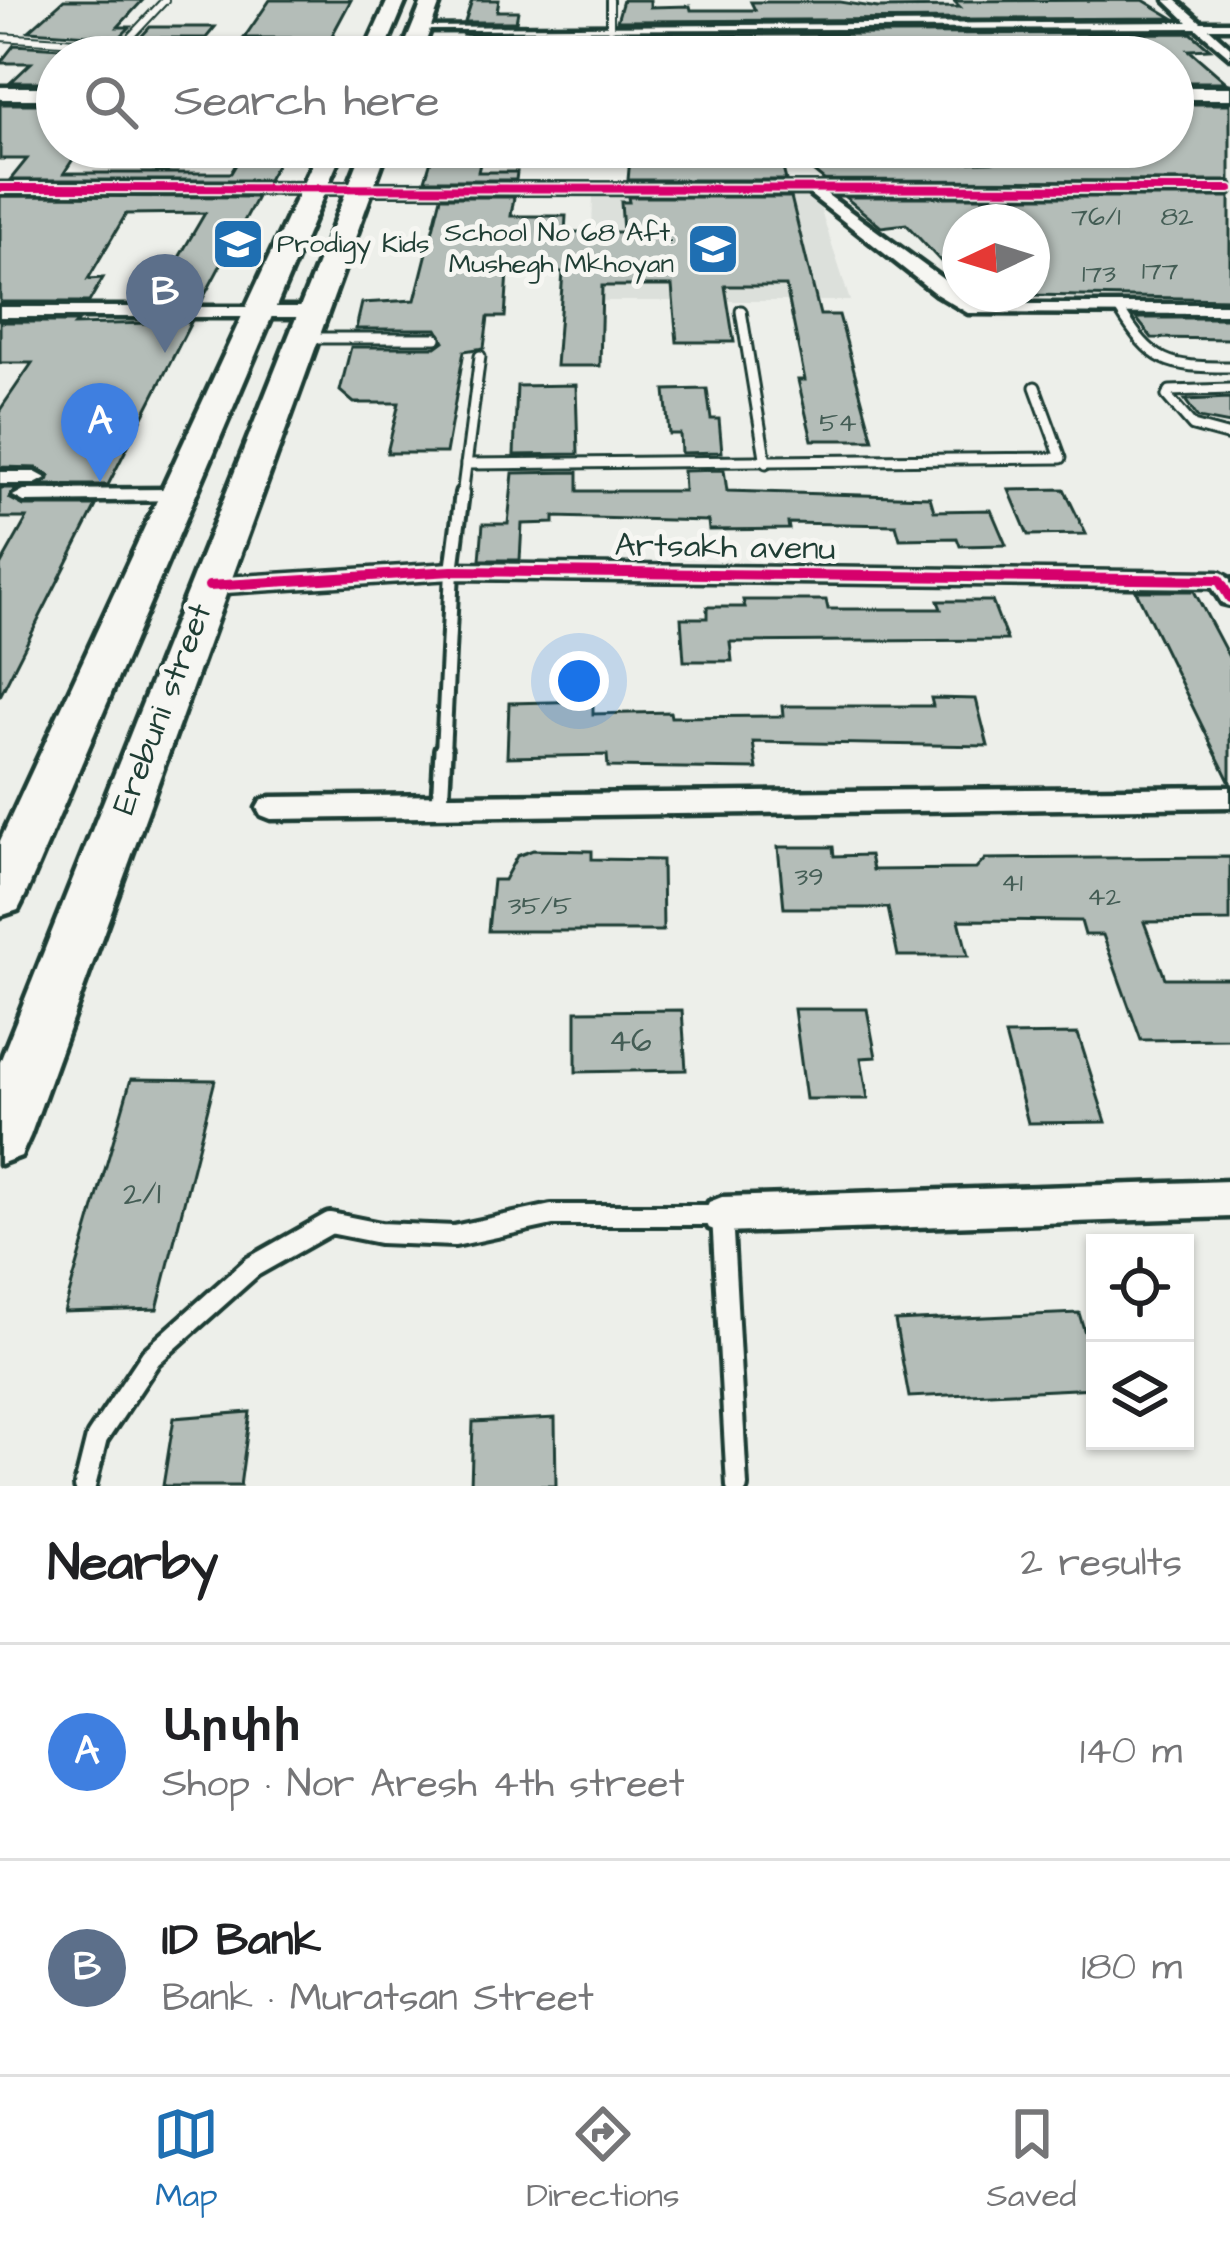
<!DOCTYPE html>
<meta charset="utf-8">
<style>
:root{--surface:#fff;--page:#f2f2f2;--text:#202124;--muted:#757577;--line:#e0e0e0;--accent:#1f6fb2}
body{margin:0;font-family:"Architects Daughter","Noto Sans Armenian",sans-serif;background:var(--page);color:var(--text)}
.controls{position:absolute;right:36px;bottom:36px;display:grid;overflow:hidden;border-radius:0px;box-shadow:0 3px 9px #0004}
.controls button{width:108px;height:108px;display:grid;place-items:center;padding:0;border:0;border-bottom:3px solid var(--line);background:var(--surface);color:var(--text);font:60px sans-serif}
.compass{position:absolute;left:942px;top:204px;width:108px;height:108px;border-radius:50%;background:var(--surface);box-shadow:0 3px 9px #0004;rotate:266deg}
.you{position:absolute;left:579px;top:681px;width:42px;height:42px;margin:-30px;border:9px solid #fff;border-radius:50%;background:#1a73e8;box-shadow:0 0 0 18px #1a73e833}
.badge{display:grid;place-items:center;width:78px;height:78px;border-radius:50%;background:var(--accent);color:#fff;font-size:39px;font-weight:700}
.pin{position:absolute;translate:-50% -99px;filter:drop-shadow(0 3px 6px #0008)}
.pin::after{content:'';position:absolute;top:63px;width:42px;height:36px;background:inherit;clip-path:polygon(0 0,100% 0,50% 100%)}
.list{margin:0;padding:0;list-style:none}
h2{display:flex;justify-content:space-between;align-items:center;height:156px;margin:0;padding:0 48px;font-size:51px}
h2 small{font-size:39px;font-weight:400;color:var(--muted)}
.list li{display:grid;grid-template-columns:78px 1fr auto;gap:36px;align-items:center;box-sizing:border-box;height:216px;padding:0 48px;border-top:3px solid var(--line)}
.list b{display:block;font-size:45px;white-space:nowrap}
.list p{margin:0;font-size:39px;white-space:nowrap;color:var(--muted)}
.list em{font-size:39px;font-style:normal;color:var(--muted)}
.icon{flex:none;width:66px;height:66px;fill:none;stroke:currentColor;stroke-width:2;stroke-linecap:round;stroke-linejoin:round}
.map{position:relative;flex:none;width:1230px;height:1486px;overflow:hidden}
.search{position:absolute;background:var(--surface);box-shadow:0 3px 9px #0004;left:36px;right:36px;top:36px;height:132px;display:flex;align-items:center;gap:30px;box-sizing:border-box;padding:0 42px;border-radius:66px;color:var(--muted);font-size:45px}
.sheet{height:588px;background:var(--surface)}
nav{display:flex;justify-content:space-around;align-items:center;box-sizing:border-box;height:168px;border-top:3px solid var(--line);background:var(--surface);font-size:33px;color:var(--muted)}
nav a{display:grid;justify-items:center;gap:6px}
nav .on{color:var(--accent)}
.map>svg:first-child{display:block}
.built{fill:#dce0db}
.building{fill:#b4bdb8;stroke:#1f3d34;stroke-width:3}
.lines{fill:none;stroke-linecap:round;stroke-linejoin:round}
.service-far4-casing{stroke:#1f3d34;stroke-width:10}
.service-far3-casing{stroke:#1f3d34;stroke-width:15}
.service-far2-casing{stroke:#1f3d34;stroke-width:20}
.service-far1-casing{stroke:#1f3d34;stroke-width:24}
.service-casing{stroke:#1f3d34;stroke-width:28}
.minor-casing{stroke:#1f3d34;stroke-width:9}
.secondary-casing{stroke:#1f3d34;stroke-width:9}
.primary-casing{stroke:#1f3d34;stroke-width:9}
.service-far4{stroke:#f6f6f2;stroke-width:6}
.service-far3{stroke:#f6f6f2;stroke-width:9}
.service-far2{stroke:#f6f6f2;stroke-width:12}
.service-far1{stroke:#f6f6f2;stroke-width:15}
.service{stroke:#f6f6f2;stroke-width:20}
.minor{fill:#f6f6f2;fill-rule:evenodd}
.secondary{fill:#f6f6f2;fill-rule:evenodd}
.primary{fill:#f6f6f2;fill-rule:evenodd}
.cycleway-far1-casing{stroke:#f6f6f2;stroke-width:12}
.cycleway-casing{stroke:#f6f6f2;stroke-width:16}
.cycleway-far1{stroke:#d6006c;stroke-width:8}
.cycleway{stroke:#d6006c;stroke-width:10}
.labels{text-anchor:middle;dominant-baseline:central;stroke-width:10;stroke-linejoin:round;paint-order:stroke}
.number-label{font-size:27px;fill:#445d55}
.far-poi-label{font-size:27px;fill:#1f3d34;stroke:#f6f6f2;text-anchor:end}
.street-label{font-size:33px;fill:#1f3d34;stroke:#f6f6f2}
.near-number-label{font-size:33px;fill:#445d55}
</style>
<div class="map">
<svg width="1230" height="1486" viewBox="0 0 1230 1486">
<rect width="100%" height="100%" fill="#edefea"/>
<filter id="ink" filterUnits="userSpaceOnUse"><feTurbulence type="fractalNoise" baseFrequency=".00833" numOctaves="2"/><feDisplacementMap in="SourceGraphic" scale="24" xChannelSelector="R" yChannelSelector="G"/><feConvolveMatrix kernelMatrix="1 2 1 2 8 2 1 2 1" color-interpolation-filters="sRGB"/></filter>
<g filter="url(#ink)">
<polygon class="built" points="593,197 817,198 850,301 590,301"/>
<g class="building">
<polygon points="64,0 143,0 118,27 130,27 120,37 29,31"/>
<polygon points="270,0 351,0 328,43 317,38 244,38"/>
<polygon points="472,0 499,0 497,11 518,11 516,22 465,22"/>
<polygon points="623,0 650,0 650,7 690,6 691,10 755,10 751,2 840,2 878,8 960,7 954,1 1143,0 1173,18 617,21"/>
<polygon points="150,27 215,27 206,38 140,38"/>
<polygon points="1191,33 1210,49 1189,50 1226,82 1173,82 1173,53 1143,54 1133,47 1049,47 1052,53 1000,54 998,48 631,50 613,46 612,35"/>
<polygon points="461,34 514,34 510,57 476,57 482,36"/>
<polygon points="14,45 123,52 195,53 192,57 57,57 57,82 11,82 31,63 0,63"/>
<polygon points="0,104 57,104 57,147 81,147 64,173 231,173 246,147 286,147 268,180 10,180 27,159 0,159"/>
<polygon points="1173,104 1230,104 1230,181 824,180 783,147 834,147 842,164 855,166 1014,161 1031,157 1025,147 1054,147 1065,160 1141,157 1141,152 1173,151"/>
<polygon points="435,147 484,147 478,172 517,172 516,180 425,180"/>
<polygon points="631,147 657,147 658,158 779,153 786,180 628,180"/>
<polygon points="0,196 257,197 201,302 153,302 205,213 126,214 88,279 103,278 89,302 0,302"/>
<polygon points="441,197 514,197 511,216 566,216 565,232 623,232 621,202 629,202 628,197 791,197 820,315 839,315 873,440 812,440 798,380 805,380 786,286 725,286 734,342 677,342 672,286 602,286 600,366 556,366 563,272 508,272 505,317 488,317 484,348 464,351 446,453 387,453 399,403 354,403 340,391 351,347 436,347 444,341 437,329 356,329 362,303 415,300"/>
<polygon points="845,197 1230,197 1230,299 1032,295 1032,222 960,222 960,282 906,224 881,227"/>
<polygon points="1136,318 1230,318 1230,339 1152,338"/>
<polygon points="0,322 78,322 75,325 191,322 108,485 42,485 50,476 37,468 0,467 0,410 32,363 0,363"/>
<polygon points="576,385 578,454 514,455 517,386"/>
<polygon points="707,389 711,419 719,419 722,452 681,453 680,434 669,434 665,390"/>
<polygon points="1230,398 1230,424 1198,418 1185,400"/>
<polygon points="724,470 727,491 930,497 934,511 991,510 1006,545 960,546 957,538 900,539 896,525 788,523 789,529 709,530 708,521 554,517 554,523 522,524 520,560 480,560 483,524 508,524 513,473 578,472 578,491 684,491 683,471"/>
<polygon points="0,488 17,488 9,498 24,506 96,506 0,696 0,566 27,518 0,518"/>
<polygon points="1064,489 1086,534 1028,535 1009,490"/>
<polygon points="1136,591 1194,591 1230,659 1230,783"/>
<polygon points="743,600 826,600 828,609 941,609 938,601 992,601 1007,640 730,642 732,661 684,661 681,618 707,618 707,607 745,607"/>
<polygon points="931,698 976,699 988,746 753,742 757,769 608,767 607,755 507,757 509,703 593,701 593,714 670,712 671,717 783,716 782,706 933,706"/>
<polygon points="778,847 833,847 834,856 870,855 873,870 976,869 985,859 1230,857 1230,921 1144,922 1165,978 1230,978 1230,1039 1141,1040 1103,935 1085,935 1081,921 959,920 968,956 898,956 888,908 784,908"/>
<polygon points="533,850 592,851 592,859 662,860 663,931 488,931 493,880 504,880 517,856"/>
<polygon points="794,1009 867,1009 876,1057 861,1058 868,1099 806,1099"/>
<polygon points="682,1010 686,1070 576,1072 576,1011"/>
<polygon points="1078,1034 1106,1122 1028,1123 1005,1035"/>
<polygon points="131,1079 215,1080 157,1309 64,1312"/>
<polygon points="1079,1313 1095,1366 1095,1388 909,1397 895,1321"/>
<polygon points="250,1412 240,1486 163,1486 174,1418"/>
<polygon points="555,1418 556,1486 471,1486 473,1422"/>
</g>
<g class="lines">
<g class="service-far4-casing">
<g id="service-far4">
<polyline points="610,0 610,28"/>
<polyline points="0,37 123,45 317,46 310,57"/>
<polyline points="123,45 165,0"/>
</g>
</g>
<g class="service-far3-casing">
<g id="service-far3">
<path d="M1119,309C1153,364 1167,367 1230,367"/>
<polyline points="741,311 766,463"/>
<polyline points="303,338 436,338"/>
<polyline points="1230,389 1170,391 1167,396 1193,426 1230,436"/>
<polyline points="466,464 1061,458 1035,387"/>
<polyline points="462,496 480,356"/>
</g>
</g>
<g class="service-far2-casing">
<polyline id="service-far2" points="443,753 452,571 462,493"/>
</g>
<g class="service-far1-casing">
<polyline id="service-far1" points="440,806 443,750"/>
</g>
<g class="service-casing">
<polyline id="service" points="85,1486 97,1438 151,1357 252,1267 330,1223 380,1233 454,1236 552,1215 722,1215 737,1486"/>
</g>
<g class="minor-casing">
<g id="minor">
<polygon points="1165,0 1176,0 1201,22 1230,22 1230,28 1209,28 1230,47 1230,57 1196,28 422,30 416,27 1188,22"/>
<polygon points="0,184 1230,185 1230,193 825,193 977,304 1230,304 1230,314 968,313 936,294 808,193 0,192"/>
<polygon points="0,307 314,307 323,312 314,317 0,317"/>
<polygon points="0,472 35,472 46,478 35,484 0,484"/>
<polygon points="178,489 189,495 186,500 24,502 13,496 24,490"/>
<polygon points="452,564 1219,573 1230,579 1230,605 1222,603 1212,587 452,578 209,593 197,586 209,579"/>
<polygon points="1230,787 1230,807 271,819 261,815 257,808 261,801 271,797"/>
<polygon points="1230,1181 1230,1217 722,1233 709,1228 703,1215 709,1202 722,1197"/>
</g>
</g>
<g class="secondary-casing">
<g id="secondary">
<rect x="0" y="87" width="57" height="12"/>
<rect x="1173" y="87" width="57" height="12"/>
</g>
</g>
<g class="primary-casing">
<g id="primary">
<polygon points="388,0 406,0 382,57 362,57"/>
<polygon points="423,0 441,0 420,57 400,57"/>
<polygon points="320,147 344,147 25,896 18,910 0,916 0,841"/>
<polygon points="364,147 388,147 30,1136 21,1156 0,1164 0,1062"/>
</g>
</g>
<use href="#service-far4" class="service-far4"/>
<use href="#service-far3" class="service-far3"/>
<use href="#service-far2" class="service-far2"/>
<use href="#service-far1" class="service-far1"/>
<use href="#service" class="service"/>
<use href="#minor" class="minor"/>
<use href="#secondary" class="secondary"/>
<use href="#primary" class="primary"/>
<g class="cycleway-far1-casing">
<polyline id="cycleway-far1" points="0,188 1230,189"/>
</g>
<g class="cycleway-casing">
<polyline id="cycleway" points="209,586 452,571 1219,580 1230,598"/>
</g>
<use href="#cycleway-far1" class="cycleway-far1"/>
<use href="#cycleway" class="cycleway"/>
</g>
</g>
<defs>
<g id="school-square" transform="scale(2.7)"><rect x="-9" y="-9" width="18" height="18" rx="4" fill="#1f6fb2" stroke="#f6f6f2"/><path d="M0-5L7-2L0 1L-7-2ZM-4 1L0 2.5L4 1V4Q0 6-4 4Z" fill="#fff"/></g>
</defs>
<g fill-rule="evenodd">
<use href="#school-square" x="238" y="244"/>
<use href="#school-square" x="713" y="249"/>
</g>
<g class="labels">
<g class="number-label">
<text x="1096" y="217">76/1</text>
<text x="1177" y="217">82</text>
<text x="1160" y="271">177</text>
<text x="1099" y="274">173</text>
<text x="838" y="423">54</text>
<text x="809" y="877">39</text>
<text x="1012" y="883">41</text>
<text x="1104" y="897">42</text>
<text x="540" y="906">35/5</text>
</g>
<g class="far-poi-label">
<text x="674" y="233">School No 68 Aft.<tspan x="674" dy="31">Mushegh Mkhoyan</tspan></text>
<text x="277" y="244" text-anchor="start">Prodigy Kids</text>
</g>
<g class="street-label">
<text transform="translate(725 547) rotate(1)">Artsakh avenu</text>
<text transform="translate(162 709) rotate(-69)">Erebuni street</text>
</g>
<g class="near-number-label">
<text x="630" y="1041">46</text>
<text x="142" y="1194">2/1</text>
</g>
</g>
</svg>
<div class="controls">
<button><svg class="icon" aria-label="locate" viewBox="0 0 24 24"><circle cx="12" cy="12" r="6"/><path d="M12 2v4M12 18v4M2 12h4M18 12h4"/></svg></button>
<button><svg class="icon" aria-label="layers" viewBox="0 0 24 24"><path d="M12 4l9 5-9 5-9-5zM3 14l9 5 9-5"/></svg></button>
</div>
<svg class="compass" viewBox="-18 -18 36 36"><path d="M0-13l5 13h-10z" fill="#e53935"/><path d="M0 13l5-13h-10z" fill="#757577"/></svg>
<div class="you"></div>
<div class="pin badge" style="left:100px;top:482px;background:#3f7fe0">A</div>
<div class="pin badge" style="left:165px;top:353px;background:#5c6f8a">B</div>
<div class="search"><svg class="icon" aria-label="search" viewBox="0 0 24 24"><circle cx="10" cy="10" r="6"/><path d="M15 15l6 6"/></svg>Search here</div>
</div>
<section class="sheet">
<h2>Nearby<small>2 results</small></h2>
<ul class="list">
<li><span class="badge" style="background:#3f7fe0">A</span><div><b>Արփի</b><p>Shop · Nor Aresh 4th street</p></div><em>140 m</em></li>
<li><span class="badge" style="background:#5c6f8a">B</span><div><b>ID Bank</b><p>Bank · Muratsan Street</p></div><em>180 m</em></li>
</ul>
</section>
<nav>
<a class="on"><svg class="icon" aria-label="map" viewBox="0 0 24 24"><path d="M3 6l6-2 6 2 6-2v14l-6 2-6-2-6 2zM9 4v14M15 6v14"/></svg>Map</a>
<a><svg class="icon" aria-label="directions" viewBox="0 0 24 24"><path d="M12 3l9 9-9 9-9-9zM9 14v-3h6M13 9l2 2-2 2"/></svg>Directions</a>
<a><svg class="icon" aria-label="saved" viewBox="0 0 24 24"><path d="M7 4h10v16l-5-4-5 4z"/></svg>Saved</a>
</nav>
